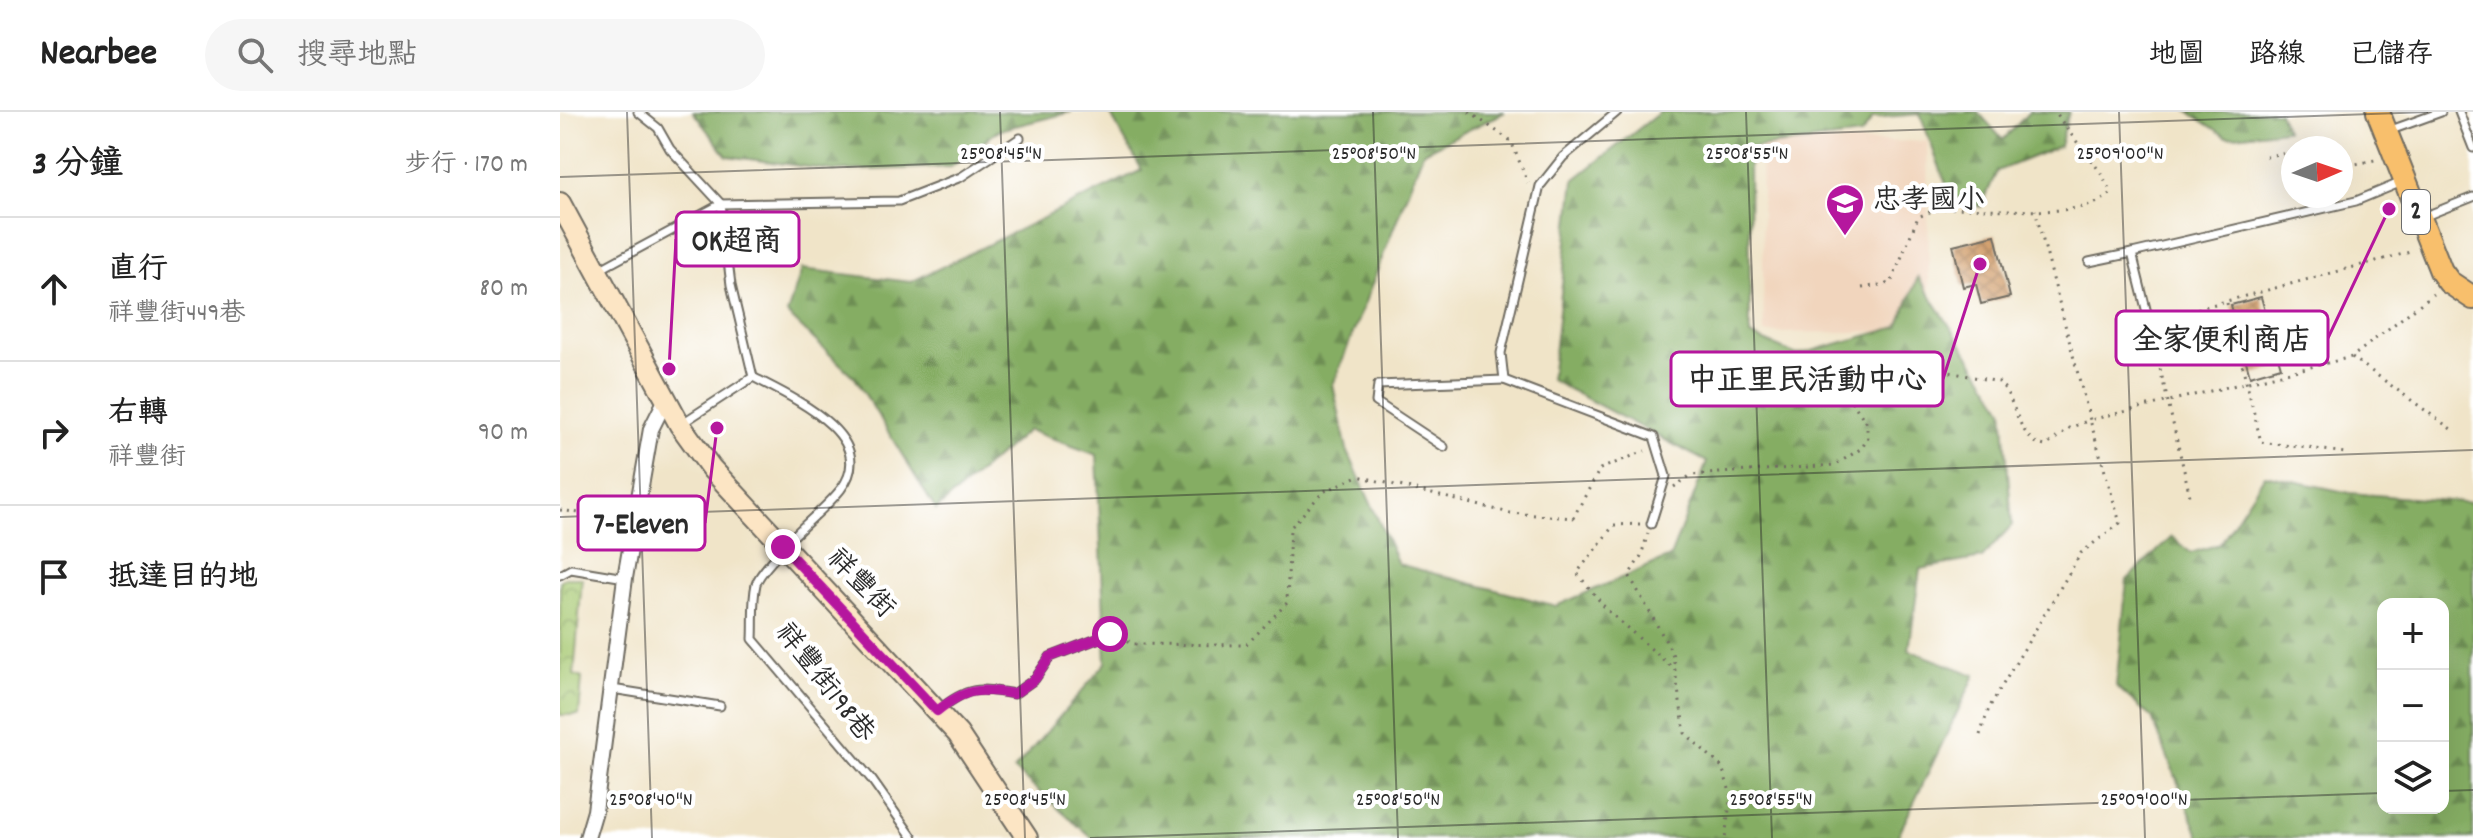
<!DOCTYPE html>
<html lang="zh-TW">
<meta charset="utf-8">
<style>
:root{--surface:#fff;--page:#f6f6f6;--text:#222;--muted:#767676;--line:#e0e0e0}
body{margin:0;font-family:Dekko,"LXGW WenKai TC",sans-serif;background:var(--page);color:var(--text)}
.controls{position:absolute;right:24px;bottom:24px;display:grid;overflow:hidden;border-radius:16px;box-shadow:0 8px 32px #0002}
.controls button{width:72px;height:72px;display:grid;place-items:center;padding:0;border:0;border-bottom:2px solid var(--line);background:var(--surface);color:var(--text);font:40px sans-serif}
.compass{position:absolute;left:1721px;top:24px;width:72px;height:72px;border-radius:50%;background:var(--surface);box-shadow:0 8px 32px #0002;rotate:88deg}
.stop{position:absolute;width:24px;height:24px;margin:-18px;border:6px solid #b5179e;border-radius:50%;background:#fff}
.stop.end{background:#b5179e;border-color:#fff;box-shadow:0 2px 8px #0008}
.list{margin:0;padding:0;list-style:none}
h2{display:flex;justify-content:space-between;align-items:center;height:104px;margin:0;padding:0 32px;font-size:34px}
h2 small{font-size:26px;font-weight:400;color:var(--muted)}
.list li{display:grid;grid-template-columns:52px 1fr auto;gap:24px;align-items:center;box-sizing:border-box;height:144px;padding:0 32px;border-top:2px solid var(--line)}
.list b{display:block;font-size:30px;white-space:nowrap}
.list p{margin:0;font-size:26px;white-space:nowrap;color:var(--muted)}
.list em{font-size:26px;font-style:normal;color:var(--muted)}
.icon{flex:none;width:44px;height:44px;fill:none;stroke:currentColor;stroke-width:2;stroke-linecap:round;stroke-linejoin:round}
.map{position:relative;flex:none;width:1913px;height:726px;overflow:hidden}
header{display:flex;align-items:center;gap:48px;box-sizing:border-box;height:112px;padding:0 40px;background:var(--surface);border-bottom:2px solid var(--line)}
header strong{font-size:38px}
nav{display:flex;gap:44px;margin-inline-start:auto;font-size:28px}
.search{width:560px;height:72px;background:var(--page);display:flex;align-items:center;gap:20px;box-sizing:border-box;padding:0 28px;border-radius:44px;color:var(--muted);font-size:30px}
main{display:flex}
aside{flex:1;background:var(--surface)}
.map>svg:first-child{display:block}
.built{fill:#f1d5bd}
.forest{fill:url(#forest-firs);stroke:#586c48;stroke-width:2;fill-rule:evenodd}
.park{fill:url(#park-crowns);stroke:#697a4e;stroke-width:2}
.building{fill:url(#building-cross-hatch)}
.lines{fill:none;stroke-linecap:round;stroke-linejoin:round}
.lane-casing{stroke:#706c62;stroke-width:11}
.street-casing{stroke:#706c62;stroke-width:18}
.secondary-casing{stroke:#706c62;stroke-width:24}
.primary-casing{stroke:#706c62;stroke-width:26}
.path{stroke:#706c62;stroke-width:3;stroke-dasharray:2 6;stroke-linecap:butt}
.lane{stroke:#fff;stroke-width:7}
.street{stroke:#fff;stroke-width:14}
.secondary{stroke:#fce5c4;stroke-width:20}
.primary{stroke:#f8bf6c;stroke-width:22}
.route{stroke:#b5179e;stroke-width:10}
.ticks{fill:none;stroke:#2b2b2b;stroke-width:2;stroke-opacity:0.45}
.labels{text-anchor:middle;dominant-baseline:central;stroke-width:8;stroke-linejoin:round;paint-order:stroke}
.shield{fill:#fff;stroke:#6b6b6b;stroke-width:2}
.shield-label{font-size:26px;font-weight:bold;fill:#2b2b2b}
.poi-label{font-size:28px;fill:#2b2b2b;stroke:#fff;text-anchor:start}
.street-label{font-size:28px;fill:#2b2b2b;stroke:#fff}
.ticks-label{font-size:20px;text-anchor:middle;fill:#2b2b2b;stroke:#fff;stroke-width:8;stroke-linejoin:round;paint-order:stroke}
.leader{fill:none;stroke:#b5179e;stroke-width:3}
.callout-dot{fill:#b5179e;stroke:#fff;stroke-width:3}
.callout{fill:#fff;stroke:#b5179e;stroke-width:3}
.callout-label{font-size:30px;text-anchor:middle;font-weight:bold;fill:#2b2b2b}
</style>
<header>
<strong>Nearbee</strong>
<div class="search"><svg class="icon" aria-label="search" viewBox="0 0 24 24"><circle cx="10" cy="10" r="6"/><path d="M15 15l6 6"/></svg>搜尋地點</div>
<nav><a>地圖</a><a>路線</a><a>已儲存</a></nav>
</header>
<main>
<aside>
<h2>3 分鐘<small>步行 · 170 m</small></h2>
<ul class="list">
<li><svg class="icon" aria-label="ahead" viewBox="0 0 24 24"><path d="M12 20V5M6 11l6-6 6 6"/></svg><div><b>直行</b><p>祥豐街449巷</p></div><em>80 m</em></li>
<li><svg class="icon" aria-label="right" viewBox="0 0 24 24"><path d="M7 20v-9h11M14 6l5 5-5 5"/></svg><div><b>右轉</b><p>祥豐街</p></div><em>90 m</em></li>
<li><svg class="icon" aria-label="arrive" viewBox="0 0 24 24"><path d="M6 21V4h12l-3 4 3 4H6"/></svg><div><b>抵達目的地</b></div></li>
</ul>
</aside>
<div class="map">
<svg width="1913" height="726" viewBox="0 0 1913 726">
<defs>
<pattern id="forest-firs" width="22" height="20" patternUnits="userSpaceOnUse" patternTransform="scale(2)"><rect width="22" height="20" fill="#85ad64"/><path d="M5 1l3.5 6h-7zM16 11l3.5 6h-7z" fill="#6d8d53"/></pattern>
<pattern id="park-crowns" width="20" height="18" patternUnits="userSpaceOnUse" patternTransform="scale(2)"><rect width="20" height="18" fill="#a7c972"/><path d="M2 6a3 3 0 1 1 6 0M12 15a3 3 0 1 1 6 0" fill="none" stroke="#88a35e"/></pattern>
<pattern id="building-cross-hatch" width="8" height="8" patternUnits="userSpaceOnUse" patternTransform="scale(2)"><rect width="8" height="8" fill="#cf9964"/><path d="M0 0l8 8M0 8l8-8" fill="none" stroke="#a87d53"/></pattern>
</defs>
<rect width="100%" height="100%" fill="#fff"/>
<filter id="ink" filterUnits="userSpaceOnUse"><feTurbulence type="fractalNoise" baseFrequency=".0125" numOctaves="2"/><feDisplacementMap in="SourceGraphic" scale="16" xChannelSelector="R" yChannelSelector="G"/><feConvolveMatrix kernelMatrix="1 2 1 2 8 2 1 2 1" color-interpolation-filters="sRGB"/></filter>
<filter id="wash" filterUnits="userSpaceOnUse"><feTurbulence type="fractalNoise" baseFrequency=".006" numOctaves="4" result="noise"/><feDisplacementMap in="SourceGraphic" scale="32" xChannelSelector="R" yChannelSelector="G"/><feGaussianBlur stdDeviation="1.8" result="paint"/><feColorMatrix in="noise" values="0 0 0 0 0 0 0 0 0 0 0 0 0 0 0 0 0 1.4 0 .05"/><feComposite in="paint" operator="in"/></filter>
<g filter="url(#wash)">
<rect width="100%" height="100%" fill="#f0e4c8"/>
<polygon class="built" points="1367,29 1370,219 1204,221 1201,31"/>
<g class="forest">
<polygon points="133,0 511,0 439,18 391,55 277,59 167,44"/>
<polygon points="549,0 945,0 863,40 773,273 787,338 838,452 996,494 1110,445 1147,350 991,268 1014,68 1100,0 1418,0 1443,28 1469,0 1509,0 1500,34 1437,59 1421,95 1390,83 1360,2 1313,6 1301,23 1189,36 1190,223 1237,243 1338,215 1358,165 1443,296 1452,413 1422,446 1360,457 1349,538 1415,563 1337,726 532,726 454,658 546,551 537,343 468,318 376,398 295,266 227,202 242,157 351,170 582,58"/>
<polygon points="1629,0 1719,0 1726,18 1667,25"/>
<path d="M1705,363L1790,381L1913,391V726H1640L1592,606L1556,574L1567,468L1612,425L1631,441L1660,432ZM1823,492H1883V696H1823Z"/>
</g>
<polygon class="park" points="5,466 22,466 14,563 22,566 19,603 0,603 0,469"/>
<g id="blocks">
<g class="building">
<polygon points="1435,123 1450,185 1421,192 1416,172 1403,175 1393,133"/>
<polygon points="1701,185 1721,255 1690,264 1671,193"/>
</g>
</g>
</g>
<g filter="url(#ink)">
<use href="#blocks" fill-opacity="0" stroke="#706c62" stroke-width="2"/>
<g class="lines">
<g class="lane-casing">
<g id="lane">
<path d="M78,0L98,16L110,37L161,92L171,173L193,265C229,284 321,324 281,377C262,401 235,418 217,443C211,451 199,462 196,472C192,489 194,510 193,527L312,668L353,726"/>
<polyline points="1899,0 1913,36"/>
<polyline points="1831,18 1881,0"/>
<polyline points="1863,105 1913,85"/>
<polyline points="1529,150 1572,141"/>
<polyline points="37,159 161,92 339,89 401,65 460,26"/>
<polyline points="1589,209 1572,141 1796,89 1842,70"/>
<polyline points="944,268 1094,325 1106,364 1091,412"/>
<polyline points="121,312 193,265"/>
<polyline points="884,335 816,290 818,273 944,268 941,241 980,74 1003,45 1057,0"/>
<polyline points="0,463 11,457 65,466"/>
<polyline points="52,577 160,594"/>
<path d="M379,598C408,574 418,576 454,582L475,567L490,545L550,522"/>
</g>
</g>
<g class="street-casing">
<polyline id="street" points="27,726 35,699 65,466 91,317 106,287"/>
</g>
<g class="secondary-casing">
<polyline id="secondary" points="0,91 120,313 151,356 398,622 467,726"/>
</g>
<g class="primary-casing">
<polyline id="primary" points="1818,0 1881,159 1889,170 1913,186"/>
</g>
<g class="path">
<polyline points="909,0 951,29 968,71"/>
<polyline points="1706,44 1733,40"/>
<polyline points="1781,55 1815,48"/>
<path d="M1302,176L1331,171L1358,105C1365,102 1374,98 1381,97C1423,92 1521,112 1551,81C1538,49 1512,29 1496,0"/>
<polyline points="1667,191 1701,330 1786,341"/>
<polyline points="1599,207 1854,139"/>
<polyline points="1591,218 1630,384"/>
<polyline points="1792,245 1891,317"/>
<path d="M1114,375L1131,363L1275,353L1302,336L1308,325L1306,310L1288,284L1292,271L1305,259L1334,249L1439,270C1457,287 1457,330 1486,334L1509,316L1530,308L1475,98"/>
<polyline points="0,398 59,407"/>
<polyline points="1080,412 1054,413 1017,461 1047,498 1115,558"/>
<polyline points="1088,421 1081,444 1069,463 1112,540 1125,621 1162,655 1171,683 1165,726"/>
<polyline points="561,524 573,532 686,533 727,491 730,416 763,380 798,364 950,401 1013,406 1040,357 1085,339"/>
<polyline points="1420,623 1429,596 1521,441 1560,411 1530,308 1792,245 1873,182"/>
</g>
<use href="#lane" class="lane"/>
<use href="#street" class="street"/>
<use href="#secondary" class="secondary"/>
<use href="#primary" class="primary"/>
</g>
</g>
<g class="lines" filter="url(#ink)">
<path class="route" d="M223,435L377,599C406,576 418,576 454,582L475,567L490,545L550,522"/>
</g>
<path class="ticks" d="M67,0L92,726M440,0L465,726M813,0L838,726M1186,0L1212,726M1559,0L1585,726M0,65L1868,0M0,405L1913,338M1883,679L1913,678M530,726L1823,681"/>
<defs>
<g id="school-pin" transform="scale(2)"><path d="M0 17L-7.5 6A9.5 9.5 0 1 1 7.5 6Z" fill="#b5179e" stroke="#fff"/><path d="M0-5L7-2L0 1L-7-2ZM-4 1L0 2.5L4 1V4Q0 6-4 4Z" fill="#fff"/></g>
</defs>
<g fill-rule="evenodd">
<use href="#school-pin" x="1285" y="91"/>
</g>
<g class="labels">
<rect class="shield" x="1842" y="78" width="28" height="44" rx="6"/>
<g class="shield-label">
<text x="1856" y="100">2</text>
</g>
<g class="poi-label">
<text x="1313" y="91">忠孝國小</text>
</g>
<g class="street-label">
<text transform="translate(299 473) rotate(46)">祥豐街</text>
<text transform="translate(263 572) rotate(52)">祥豐街198巷</text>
</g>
</g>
<g class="ticks-label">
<text x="441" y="47">25°08'45"N</text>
<text x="814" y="47">25°08'50"N</text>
<text x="1187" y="47">25°08'55"N</text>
<text x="1560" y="47">25°09'00"N</text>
<text x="91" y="693">25°08'40"N</text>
<text x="465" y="693">25°08'45"N</text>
<text x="838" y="693">25°08'50"N</text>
<text x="1211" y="693">25°08'55"N</text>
<text x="1584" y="693">25°09'00"N</text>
</g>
<path class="leader" d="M109 257L116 127M1829 97L1768 226M1420 152L1383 267M157 316L145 411"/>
<g class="callout-dot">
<circle cx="109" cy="257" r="8"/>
<circle cx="1829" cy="97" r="8"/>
<circle cx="1420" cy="152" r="8"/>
<circle cx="157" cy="316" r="8"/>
</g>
<g class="callout">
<rect x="116" y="100" width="123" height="54" rx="8"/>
<rect x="1556" y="199" width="212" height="54" rx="8"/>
<rect x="1111" y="240" width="272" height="54" rx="8"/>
<rect x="18" y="384" width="127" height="54" rx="8"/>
</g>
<g class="callout-label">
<text x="177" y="138">OK超商</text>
<text x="1662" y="237">全家便利商店</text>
<text x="1247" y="277">中正里民活動中心</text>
<text x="81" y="421">7-Eleven</text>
</g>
</svg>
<div class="controls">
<button>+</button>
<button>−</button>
<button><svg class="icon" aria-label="layers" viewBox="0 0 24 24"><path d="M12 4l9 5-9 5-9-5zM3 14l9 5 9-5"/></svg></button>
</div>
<svg class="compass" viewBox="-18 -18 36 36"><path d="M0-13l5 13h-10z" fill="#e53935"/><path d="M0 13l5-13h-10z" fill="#767676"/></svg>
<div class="stop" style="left:550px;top:522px"></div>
<div class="stop end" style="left:223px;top:435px"></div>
</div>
</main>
